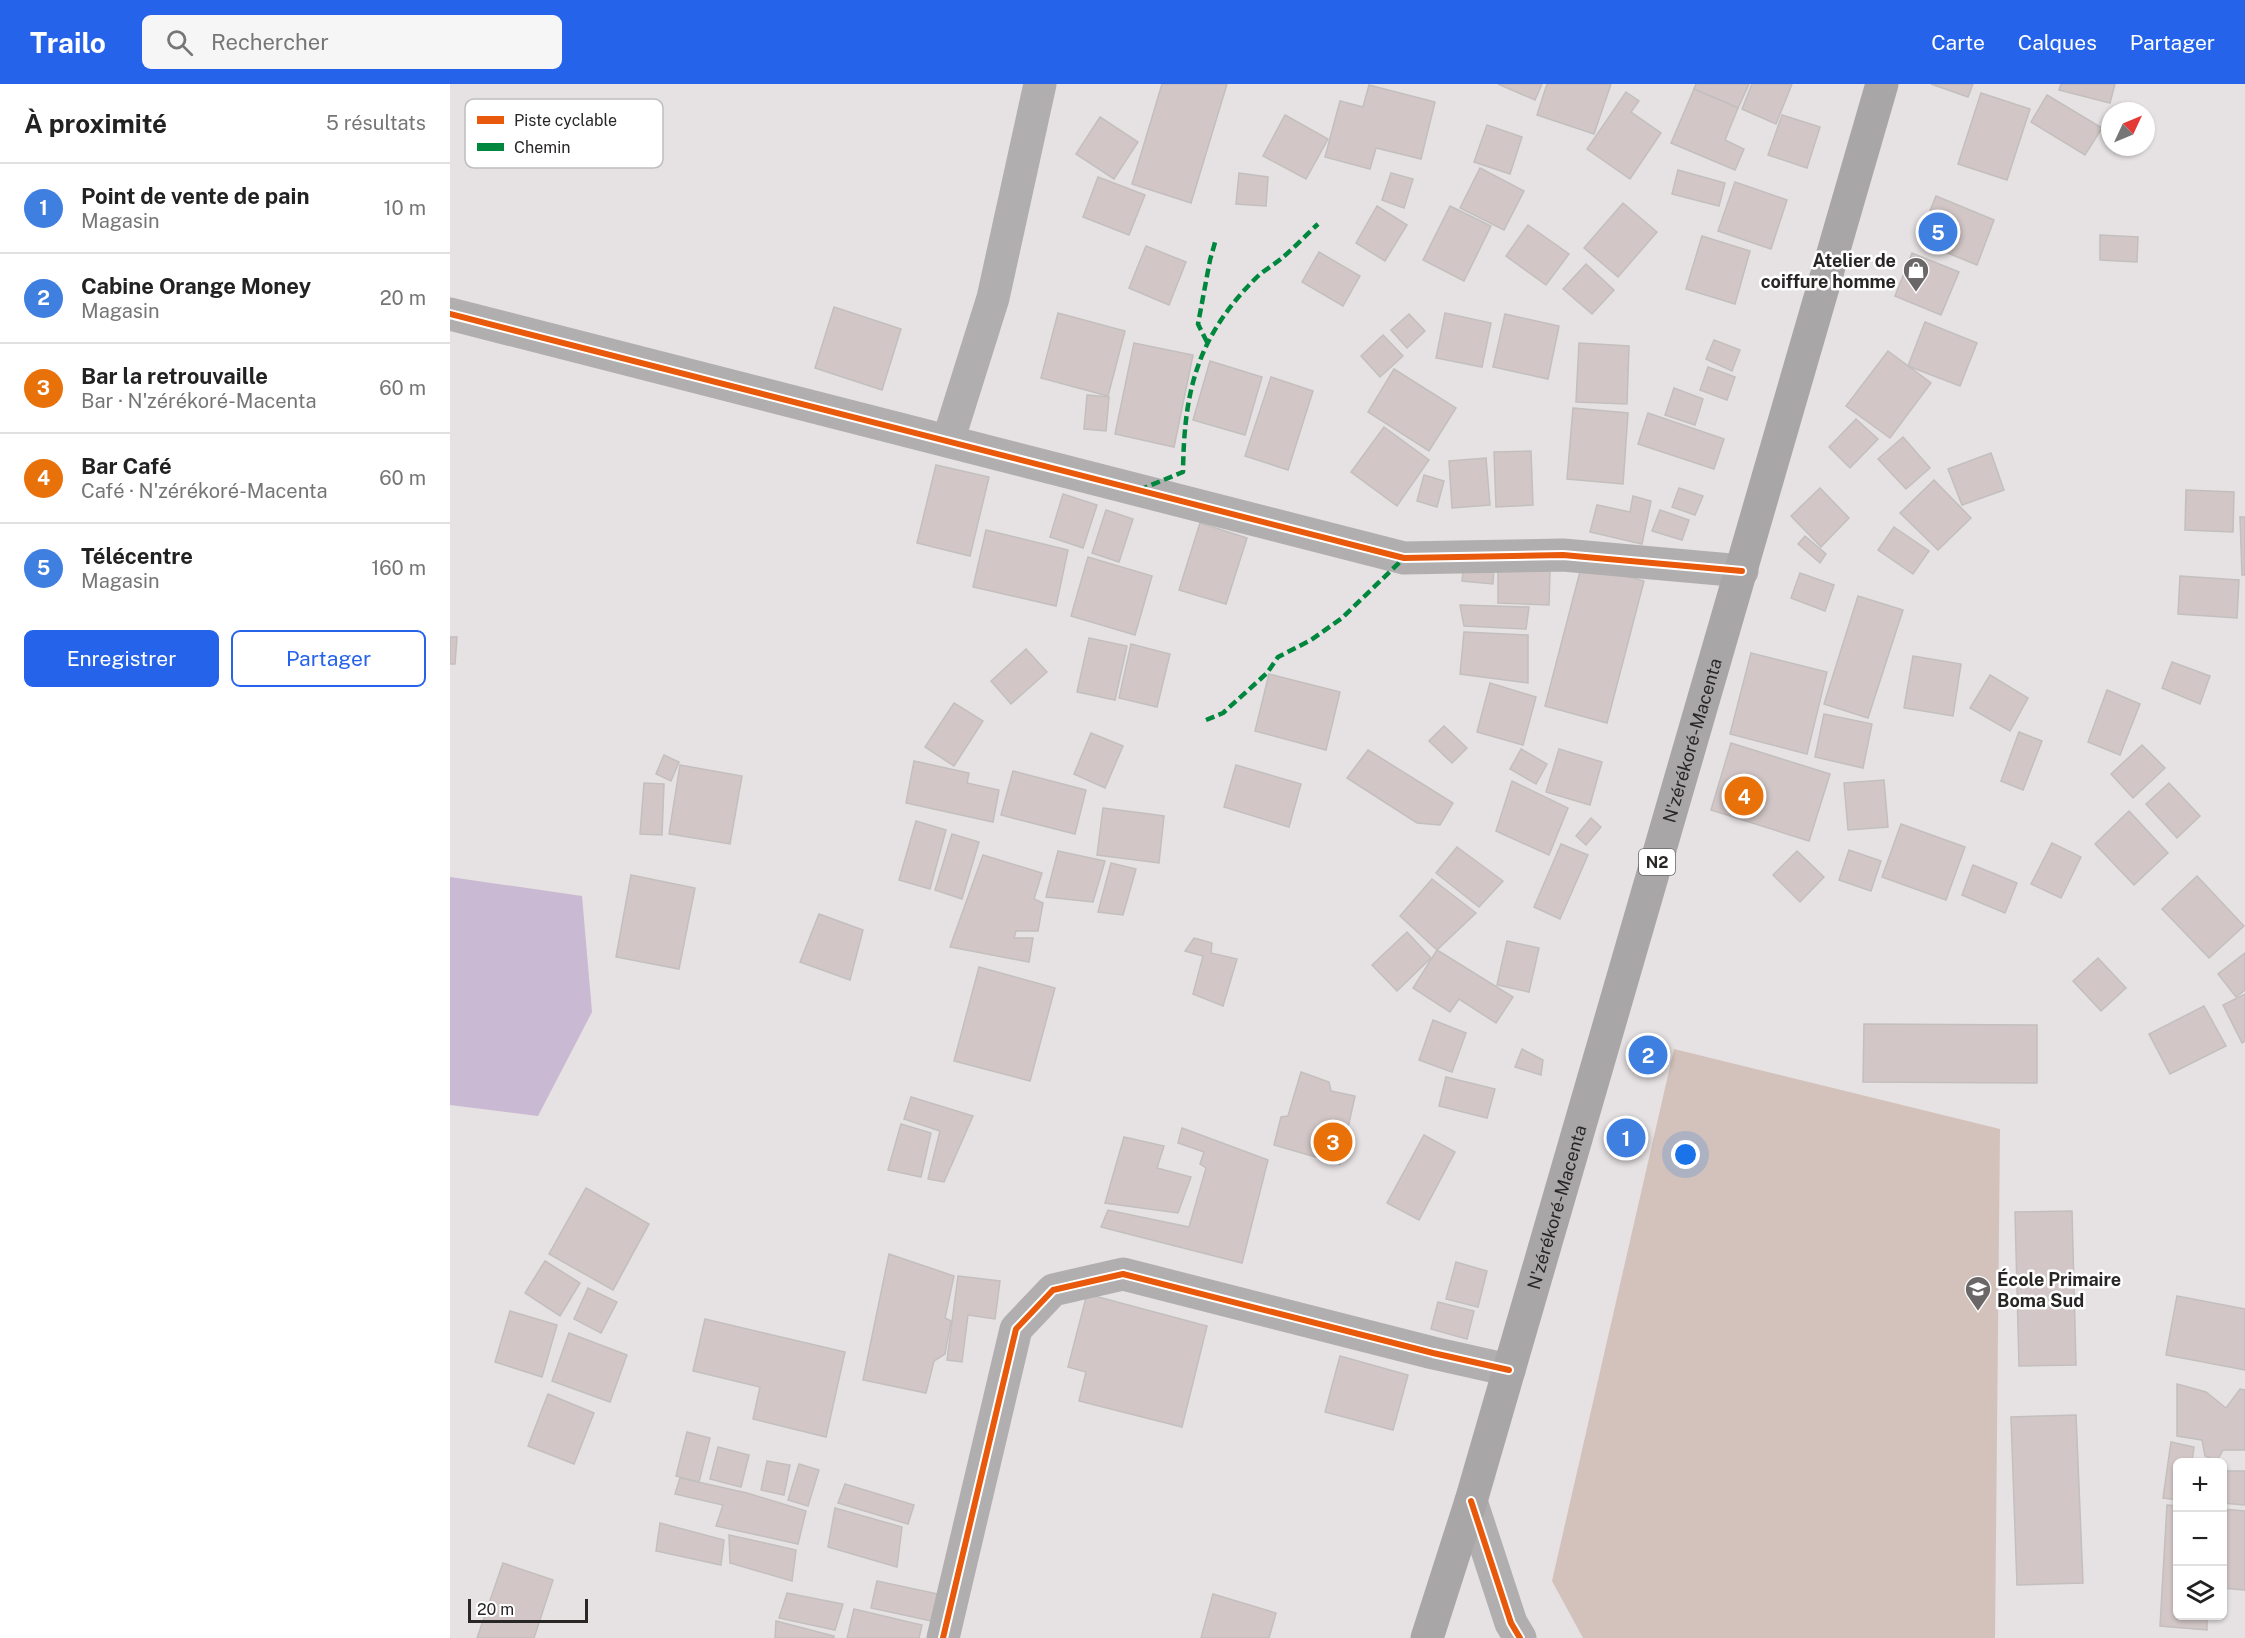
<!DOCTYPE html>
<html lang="fr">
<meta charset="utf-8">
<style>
:root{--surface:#fff;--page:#f6f6f6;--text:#222;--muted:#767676;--line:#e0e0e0;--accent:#2563eb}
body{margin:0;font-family:"Public Sans",sans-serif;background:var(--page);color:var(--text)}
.controls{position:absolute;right:18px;bottom:18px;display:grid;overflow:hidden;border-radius:9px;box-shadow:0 2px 4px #0004}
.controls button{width:54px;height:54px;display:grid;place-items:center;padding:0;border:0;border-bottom:2px solid var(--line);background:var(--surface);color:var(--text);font:30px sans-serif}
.compass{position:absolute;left:1651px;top:18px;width:54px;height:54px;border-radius:50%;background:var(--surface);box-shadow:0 2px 4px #0004;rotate:46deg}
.scale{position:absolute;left:18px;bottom:15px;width:120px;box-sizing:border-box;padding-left:6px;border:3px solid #292626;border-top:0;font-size:16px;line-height:21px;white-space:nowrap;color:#292626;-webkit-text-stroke:4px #fff;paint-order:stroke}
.you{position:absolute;left:1236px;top:1071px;width:21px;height:21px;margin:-15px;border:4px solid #fff;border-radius:50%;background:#1a73e8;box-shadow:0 0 0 9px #1a73e833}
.badge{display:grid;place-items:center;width:39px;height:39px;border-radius:50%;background:var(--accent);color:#fff;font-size:20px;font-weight:700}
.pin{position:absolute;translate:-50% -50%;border:3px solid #fff;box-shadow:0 2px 6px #0006}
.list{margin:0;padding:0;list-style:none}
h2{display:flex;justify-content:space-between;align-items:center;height:78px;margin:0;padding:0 24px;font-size:26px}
h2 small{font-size:20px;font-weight:400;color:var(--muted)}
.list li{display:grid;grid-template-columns:39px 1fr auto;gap:18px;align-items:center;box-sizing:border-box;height:90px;padding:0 24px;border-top:2px solid var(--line)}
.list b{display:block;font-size:22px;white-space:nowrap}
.list p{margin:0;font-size:20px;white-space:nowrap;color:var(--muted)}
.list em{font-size:20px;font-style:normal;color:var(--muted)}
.actions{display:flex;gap:12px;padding:18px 24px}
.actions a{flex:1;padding:14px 0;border:2px solid var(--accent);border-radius:9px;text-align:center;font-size:21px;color:var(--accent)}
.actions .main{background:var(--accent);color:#fff}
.icon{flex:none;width:33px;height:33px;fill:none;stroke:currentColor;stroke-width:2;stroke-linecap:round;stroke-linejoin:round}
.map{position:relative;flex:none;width:1795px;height:1554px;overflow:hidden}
header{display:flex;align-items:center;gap:36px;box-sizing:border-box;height:84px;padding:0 30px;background:var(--accent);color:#fff}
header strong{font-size:28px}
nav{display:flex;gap:33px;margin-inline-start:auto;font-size:21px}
.search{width:420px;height:54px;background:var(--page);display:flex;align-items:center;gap:15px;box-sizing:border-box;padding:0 21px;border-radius:9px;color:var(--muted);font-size:22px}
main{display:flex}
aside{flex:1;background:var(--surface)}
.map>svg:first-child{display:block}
.green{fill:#d2c2bb}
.water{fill:#c9b9d2}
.building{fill:#d2c7c6;stroke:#c3bfbf;stroke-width:1.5}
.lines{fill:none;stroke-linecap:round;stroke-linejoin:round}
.minor{stroke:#b0aeaf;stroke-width:33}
.tertiary{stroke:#b0aeaf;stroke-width:33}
.trunk{stroke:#a8a6a6;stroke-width:33}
.quiet{stroke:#00873e;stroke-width:4.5;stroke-dasharray:9 4.5;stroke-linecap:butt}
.cycleway-casing{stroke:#fff;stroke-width:10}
.cycleway{stroke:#e8590c;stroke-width:6}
.labels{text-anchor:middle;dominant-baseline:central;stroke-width:5;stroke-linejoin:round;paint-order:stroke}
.shield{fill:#fff;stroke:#696767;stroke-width:1.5}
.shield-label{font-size:16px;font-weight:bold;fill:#292626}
.poi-label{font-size:18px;font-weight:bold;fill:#292626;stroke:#fff;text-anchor:end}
.street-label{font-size:18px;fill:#292626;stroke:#fff}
.key{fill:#fff;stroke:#bfbebe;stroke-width:1.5}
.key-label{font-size:16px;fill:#292626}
</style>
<header>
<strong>Trailo</strong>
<div class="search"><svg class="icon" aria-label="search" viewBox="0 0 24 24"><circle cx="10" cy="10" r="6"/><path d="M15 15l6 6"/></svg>Rechercher</div>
<nav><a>Carte</a><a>Calques</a><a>Partager</a></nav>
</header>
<main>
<aside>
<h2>À proximité<small>5 résultats</small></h2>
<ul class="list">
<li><span class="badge" style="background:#3f7fe0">1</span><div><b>Point de vente de pain</b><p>Magasin</p></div><em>10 m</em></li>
<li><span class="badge" style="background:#3f7fe0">2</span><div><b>Cabine Orange Money</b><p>Magasin</p></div><em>20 m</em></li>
<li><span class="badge" style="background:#e8710a">3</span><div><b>Bar la retrouvaille</b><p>Bar · N'zérékoré-Macenta</p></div><em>60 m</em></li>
<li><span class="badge" style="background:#e8710a">4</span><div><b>Bar Café</b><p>Café · N'zérékoré-Macenta</p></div><em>60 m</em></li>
<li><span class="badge" style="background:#3f7fe0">5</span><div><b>Télécentre</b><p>Magasin</p></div><em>160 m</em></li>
</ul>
<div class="actions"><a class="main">Enregistrer</a><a>Partager</a></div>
</aside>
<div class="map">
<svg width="1795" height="1554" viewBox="0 0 1795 1554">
<rect width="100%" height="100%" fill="#e6e1e2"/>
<polygon class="green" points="1224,965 1550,1045 1545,1554 1133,1554 1102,1497"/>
<polygon class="water" points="0,793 132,812 142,928 88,1032 0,1021"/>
<g class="building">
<polygon points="712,0 777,0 741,119 682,100"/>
<polygon points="1048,0 1092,0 1085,16"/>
<polygon points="1097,0 1161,0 1144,50 1087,31"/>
<polygon points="1246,0 1299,0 1288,24 1244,5"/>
<polygon points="1302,0 1342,0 1326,40 1292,25"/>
<polygon points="1481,0 1523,0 1518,13"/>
<polygon points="1611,0 1665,0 1660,19 1609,6"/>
<polygon points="919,1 985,18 971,75 926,64 920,85 875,73 890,17 913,23"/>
<polygon points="1244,5 1288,24 1275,56 1294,65 1285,86 1221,59"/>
<polygon points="1176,8 1189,17 1181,28 1211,49 1180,95 1137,65"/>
<polygon points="1531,9 1580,25 1557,96 1508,80"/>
<polygon points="1597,11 1652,44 1635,71 1581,38"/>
<polygon points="835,31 878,55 856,95 813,72"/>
<polygon points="1332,31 1370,43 1357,84 1318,71"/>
<polygon points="650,33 688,58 664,95 626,70"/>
<polygon points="1037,41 1072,53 1060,90 1024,78"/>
<polygon points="1030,84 1074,107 1054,146 1010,124"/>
<polygon points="1228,86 1275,99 1269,122 1222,110"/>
<polygon points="789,89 818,93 816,122 786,120"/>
<polygon points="941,89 963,95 954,124 932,116"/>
<polygon points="648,93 695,111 679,151 633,133"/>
<polygon points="1285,98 1337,116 1321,165 1268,147"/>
<polygon points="1486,112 1544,136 1527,181 1468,157"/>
<polygon points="1173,119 1207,148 1168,193 1134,164"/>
<polygon points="927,122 957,141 935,177 906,159"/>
<polygon points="1000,122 1041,142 1014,197 973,176"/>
<polygon points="1078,141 1119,170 1096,201 1056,172"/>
<polygon points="1650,151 1688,153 1687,178 1650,176"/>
<polygon points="1252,152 1300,167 1285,220 1236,205"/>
<polygon points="696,162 736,178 719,221 679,204"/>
<polygon points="869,168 910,192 893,222 852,198"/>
<polygon points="1462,169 1509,188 1491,231 1445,212"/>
<polygon points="1136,180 1164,206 1142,230 1113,205"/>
<polygon points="384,223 451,245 432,306 365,284"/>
<polygon points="608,229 675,247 658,312 591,294"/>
<polygon points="995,229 1041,239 1032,283 986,274"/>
<polygon points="959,230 975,247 957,264 941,246"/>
<polygon points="1055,230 1109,242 1098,295 1043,283"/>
<polygon points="1475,238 1527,259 1510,302 1458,282"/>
<polygon points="933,251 953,272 930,293 911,272"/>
<polygon points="1264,256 1290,266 1282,287 1256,275"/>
<polygon points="684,259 743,271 724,363 665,350"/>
<polygon points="1129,259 1179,262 1177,320 1126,318"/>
<polygon points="1438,267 1481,299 1440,354 1396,322"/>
<polygon points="760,277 812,293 795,351 743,336"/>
<polygon points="1258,283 1285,293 1277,316 1250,306"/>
<polygon points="944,285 1006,324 979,367 918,328"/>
<polygon points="821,293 863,307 838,386 795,372"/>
<polygon points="1224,304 1253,315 1245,341 1215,331"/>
<polygon points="637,311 659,313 656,347 634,345"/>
<polygon points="1123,324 1178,329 1173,400 1117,395"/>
<polygon points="1198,329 1274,355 1264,385 1188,360"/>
<polygon points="1406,335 1428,355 1400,384 1379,363"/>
<polygon points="934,343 979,376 947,422 901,388"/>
<polygon points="1453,353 1480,384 1456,405 1428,375"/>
<polygon points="1081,367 1083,421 1046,423 1044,368"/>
<polygon points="1541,369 1554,406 1512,421 1498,385"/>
<polygon points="1036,374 1040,421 1002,424 999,377"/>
<polygon points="486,381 539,393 520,472 467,459"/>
<polygon points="974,391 994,397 987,423 967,417"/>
<polygon points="1484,396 1521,434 1488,466 1450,429"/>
<polygon points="1229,404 1253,412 1245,431 1222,423"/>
<polygon points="1370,404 1399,434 1371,463 1341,432"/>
<polygon points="1736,406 1784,408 1783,448 1735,446"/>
<polygon points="613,410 647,421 633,464 600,453"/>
<polygon points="1183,412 1201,417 1192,460 1140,448 1147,421 1180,428"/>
<polygon points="656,426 683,435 669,478 642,469"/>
<polygon points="1210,426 1239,436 1232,456 1202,447"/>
<polygon points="1790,433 1795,433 1795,491 1792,491"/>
<polygon points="750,439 797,454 776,520 729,506"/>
<polygon points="1444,443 1479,467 1463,490 1428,466"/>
<polygon points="536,446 618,466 606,522 523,503"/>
<polygon points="1355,452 1376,470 1370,479 1348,460"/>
<polygon points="638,473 702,492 685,551 621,532"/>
<polygon points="1014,480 1044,482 1043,500 1012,497"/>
<polygon points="1132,480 1194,497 1157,639 1095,622"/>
<polygon points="1048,486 1100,487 1099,521 1048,519"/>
<polygon points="1350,489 1384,501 1375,527 1341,514"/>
<polygon points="1730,492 1789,496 1787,534 1728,530"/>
<polygon points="1408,512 1453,526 1418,634 1374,620"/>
<polygon points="1010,521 1079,523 1076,545 1014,542"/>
<polygon points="1014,548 1078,551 1078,599 1010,590"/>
<polygon points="0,553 7,553 5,580 0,580"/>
<polygon points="639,554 677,562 665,616 627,608"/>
<polygon points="681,560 720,570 707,623 669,614"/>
<polygon points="576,565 597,588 561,620 541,597"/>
<polygon points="1301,569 1377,588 1357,670 1280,650"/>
<polygon points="1463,572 1511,580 1503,632 1454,624"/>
<polygon points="1722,578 1760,592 1750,620 1712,604"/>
<polygon points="819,590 890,608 876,666 805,647"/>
<polygon points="1540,591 1578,614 1560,647 1520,624"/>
<polygon points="1040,599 1086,613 1073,661 1027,648"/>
<polygon points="1657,606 1690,620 1670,671 1638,658"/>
<polygon points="504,619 533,637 504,682 475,663"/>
<polygon points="1374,630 1422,640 1413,684 1365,673"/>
<polygon points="994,642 1017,664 1002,679 979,657"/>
<polygon points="1569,648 1592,657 1573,706 1551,697"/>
<polygon points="641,649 673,662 655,704 624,690"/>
<polygon points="1281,659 1380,690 1359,757 1261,726"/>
<polygon points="1692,661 1715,684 1683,714 1661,690"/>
<polygon points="1071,665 1097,680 1086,700 1060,685"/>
<polygon points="1109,665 1152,678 1140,721 1096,708"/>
<polygon points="918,666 1003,719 990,741 967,739 897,694"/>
<polygon points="214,671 229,678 221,697 206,690"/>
<polygon points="464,677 519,689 517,699 549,706 543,738 456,719"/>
<polygon points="230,681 292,692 280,760 219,750"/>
<polygon points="786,681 851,700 839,743 774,723"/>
<polygon points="563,687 636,706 625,750 551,731"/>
<polygon points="1434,696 1438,743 1398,746 1394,699"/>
<polygon points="1062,697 1118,724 1099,771 1046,747"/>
<polygon points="194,699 214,700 212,751 190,750"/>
<polygon points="1719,699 1750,732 1727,754 1696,720"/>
<polygon points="653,724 714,732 709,779 647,771"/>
<polygon points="1679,727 1718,769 1684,801 1645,760"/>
<polygon points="1141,734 1151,743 1136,761 1126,752"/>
<polygon points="466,737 496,746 480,805 449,796"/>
<polygon points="1451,740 1515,763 1496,816 1432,793"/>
<polygon points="502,750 529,758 512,815 485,806"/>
<polygon points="1602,759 1631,773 1611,814 1581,800"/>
<polygon points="1111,760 1138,771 1110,835 1084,823"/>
<polygon points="1007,763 1053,797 1029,823 986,789"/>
<polygon points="1399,766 1431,777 1421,807 1389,796"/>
<polygon points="608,767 655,777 643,818 596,813"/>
<polygon points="1347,767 1374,793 1350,818 1323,791"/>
<polygon points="533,771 592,789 584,815 593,819 588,847 566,847 564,854 583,854 579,878 500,863"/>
<polygon points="661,779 686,785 673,831 648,828"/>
<polygon points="1523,781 1567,799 1555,829 1512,811"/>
<polygon points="181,791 245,804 229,885 166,873"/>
<polygon points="1747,792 1794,842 1759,874 1712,825"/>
<polygon points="982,795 1026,829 987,866 950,832"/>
<polygon points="369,830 413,846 400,896 350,878"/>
<polygon points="957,848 981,874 947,907 922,881"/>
<polygon points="744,854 762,859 761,869 787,875 773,922 743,910 753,872 735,867"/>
<polygon points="1057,857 1089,864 1079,908 1047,901"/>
<polygon points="987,866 1063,913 1046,939 1009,915 1000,928 963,904"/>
<polygon points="1795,869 1795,906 1786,913 1768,890"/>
<polygon points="1648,874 1676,904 1651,927 1623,897"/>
<polygon points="529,883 605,904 580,997 504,977"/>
<polygon points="1795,910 1795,957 1792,959 1773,921"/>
<polygon points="1754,922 1776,962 1720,990 1699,950"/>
<polygon points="983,936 1016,949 1002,988 969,976"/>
<polygon points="1414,940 1587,941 1587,999 1413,998"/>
<polygon points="1072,965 1093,976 1091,991 1065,983"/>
<polygon points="851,988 879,998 881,1007 905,1012 890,1080 824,1061 831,1033 838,1032"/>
<polygon points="996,993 1045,1005 1037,1034 989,1022"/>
<polygon points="461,1013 523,1032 494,1098 478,1095 490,1047 454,1035"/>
<polygon points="451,1040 481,1049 471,1093 438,1086"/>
<polygon points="732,1044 818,1076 792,1179 651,1143 658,1126 739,1143 756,1084 750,1080 754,1068 728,1059"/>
<polygon points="974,1051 1005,1068 969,1136 937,1119"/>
<polygon points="674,1053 714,1062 707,1084 741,1093 728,1129 655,1119"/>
<polygon points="136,1104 199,1140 163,1206 99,1170"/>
<polygon points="1622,1127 1626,1281 1569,1282 1565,1128"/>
<polygon points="439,1170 504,1192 495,1234 501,1237 495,1270 484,1277 476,1309 413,1296"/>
<polygon points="95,1177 130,1199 110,1232 75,1209"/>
<polygon points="1006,1178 1037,1187 1028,1223 996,1215"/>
<polygon points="508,1192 550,1197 545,1235 518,1231 512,1278 497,1276"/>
<polygon points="138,1204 167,1218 151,1249 124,1235"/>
<polygon points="637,1210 757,1242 732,1343 629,1317 636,1288 618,1283"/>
<polygon points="1727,1212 1795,1225 1795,1286 1716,1271"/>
<polygon points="988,1218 1024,1227 1017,1255 981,1245"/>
<polygon points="60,1227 107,1241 92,1293 45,1278"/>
<polygon points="255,1235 395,1268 376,1353 303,1335 310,1303 243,1287"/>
<polygon points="119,1249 177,1271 160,1318 102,1297"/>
<polygon points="890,1272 958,1291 943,1346 875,1328"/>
<polygon points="1727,1300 1756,1308 1776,1324 1790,1305 1795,1306 1795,1366 1773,1366 1767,1377 1755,1372 1752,1356 1727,1352"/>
<polygon points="98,1310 144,1329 124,1380 78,1362"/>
<polygon points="1626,1331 1633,1499 1567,1501 1561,1333"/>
<polygon points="237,1348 260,1354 249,1398 226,1392"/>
<polygon points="1721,1358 1744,1363 1742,1378 1728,1378 1728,1416 1713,1414"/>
<polygon points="268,1363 299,1371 291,1403 260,1395"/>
<polygon points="317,1377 340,1381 334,1411 311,1406"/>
<polygon points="349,1380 369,1386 358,1422 338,1416"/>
<polygon points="1772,1387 1795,1387 1795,1421 1772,1419"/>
<polygon points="230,1394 297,1409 356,1427 348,1460 266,1442 273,1421 225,1410"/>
<polygon points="395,1400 464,1421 458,1440 388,1419"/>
<polygon points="1717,1421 1728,1422 1728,1532 1757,1532 1757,1546 1710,1542"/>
<polygon points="385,1424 452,1443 447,1483 378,1463"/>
<polygon points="1772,1425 1795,1427 1795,1506 1772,1504"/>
<polygon points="210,1439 274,1456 271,1481 206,1467"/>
<polygon points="279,1451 346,1466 342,1497 280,1479"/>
<polygon points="53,1479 103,1496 84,1554 27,1554"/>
<polygon points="427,1497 488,1510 482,1537 421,1524"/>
<polygon points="337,1509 393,1520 385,1546 329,1534"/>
<polygon points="763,1510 826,1529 819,1554 751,1554"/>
<polygon points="404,1525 472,1541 469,1554 397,1554"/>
<polygon points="326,1537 384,1552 384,1554 325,1554"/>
</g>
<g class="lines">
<g class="minor">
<polyline points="0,230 954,474 1113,471 1292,487"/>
<polyline points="498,357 543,214 590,0"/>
<polyline points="493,1554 566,1245 603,1206 673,1190 983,1269 1059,1286"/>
</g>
<polyline class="tertiary" points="1021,1417 1061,1539 1070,1554"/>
<path class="trunk" id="s1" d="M977,1554L1021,1417L1432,0"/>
<g class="quiet">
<polyline points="757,258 748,240 760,176 766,155"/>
<path d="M689,406L733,388C734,307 747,253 806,194C814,186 824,181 832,174C844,164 856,151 868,140"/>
<polyline points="756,636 773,629 817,589 828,573 861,556 892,534 954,474"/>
</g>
<g class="cycleway-casing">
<g id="cycleway">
<polyline points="0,230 954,474 1113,471 1292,487"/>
<polyline points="1021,1417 1061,1539 1070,1554"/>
<polyline points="493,1554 566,1245 603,1206 673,1190 983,1269 1059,1286"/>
</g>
</g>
<use href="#cycleway" class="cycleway"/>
</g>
<defs>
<g id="shop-pin" transform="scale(1.35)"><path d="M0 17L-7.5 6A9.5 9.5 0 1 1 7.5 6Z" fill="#6b6768" stroke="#fff"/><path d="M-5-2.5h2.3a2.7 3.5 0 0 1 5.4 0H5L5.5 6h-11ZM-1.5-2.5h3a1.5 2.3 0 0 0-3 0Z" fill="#fff"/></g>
<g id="school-pin" transform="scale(1.35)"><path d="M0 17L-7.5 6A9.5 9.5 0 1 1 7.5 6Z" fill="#6b6768" stroke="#fff"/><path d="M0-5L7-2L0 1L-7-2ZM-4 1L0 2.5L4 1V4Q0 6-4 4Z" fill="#fff"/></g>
</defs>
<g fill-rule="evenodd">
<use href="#shop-pin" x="1466" y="186"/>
<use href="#school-pin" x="1528" y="1205"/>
</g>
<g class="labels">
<rect class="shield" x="1189" y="765" width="36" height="26" rx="4.5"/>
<g class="shield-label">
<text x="1207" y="778">N2</text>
</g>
<g class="poi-label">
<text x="1446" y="176">Atelier de<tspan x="1446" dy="21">coiffure homme</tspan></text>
<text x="1547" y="1195" text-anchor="start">École Primaire<tspan x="1547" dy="21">Boma Sud</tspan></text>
</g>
<g class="street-label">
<text stroke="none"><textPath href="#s1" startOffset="936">N'zérékoré-Macenta</textPath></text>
<text stroke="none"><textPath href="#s1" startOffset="450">N'zérékoré-Macenta</textPath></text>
</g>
</g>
<rect x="15" y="15" width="198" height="69" rx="9" class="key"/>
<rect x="27" y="32" width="27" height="8" fill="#e8590c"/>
<rect x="27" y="59" width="27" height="8" fill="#00873e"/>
<g class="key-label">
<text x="64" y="42">Piste cyclable</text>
<text x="64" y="69">Chemin</text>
</g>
</svg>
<div class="controls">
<button>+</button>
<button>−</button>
<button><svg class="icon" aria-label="layers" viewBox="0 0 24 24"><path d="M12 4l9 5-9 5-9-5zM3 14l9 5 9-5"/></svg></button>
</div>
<svg class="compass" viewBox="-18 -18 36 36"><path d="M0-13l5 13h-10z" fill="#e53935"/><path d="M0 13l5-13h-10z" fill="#767676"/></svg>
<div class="scale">20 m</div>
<div class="you"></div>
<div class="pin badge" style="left:1176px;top:1054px;background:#3f7fe0">1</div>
<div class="pin badge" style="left:1198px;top:971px;background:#3f7fe0">2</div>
<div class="pin badge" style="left:883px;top:1058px;background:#e8710a">3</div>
<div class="pin badge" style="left:1294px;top:712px;background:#e8710a">4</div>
<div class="pin badge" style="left:1488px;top:148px;background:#3f7fe0">5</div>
</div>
</main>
